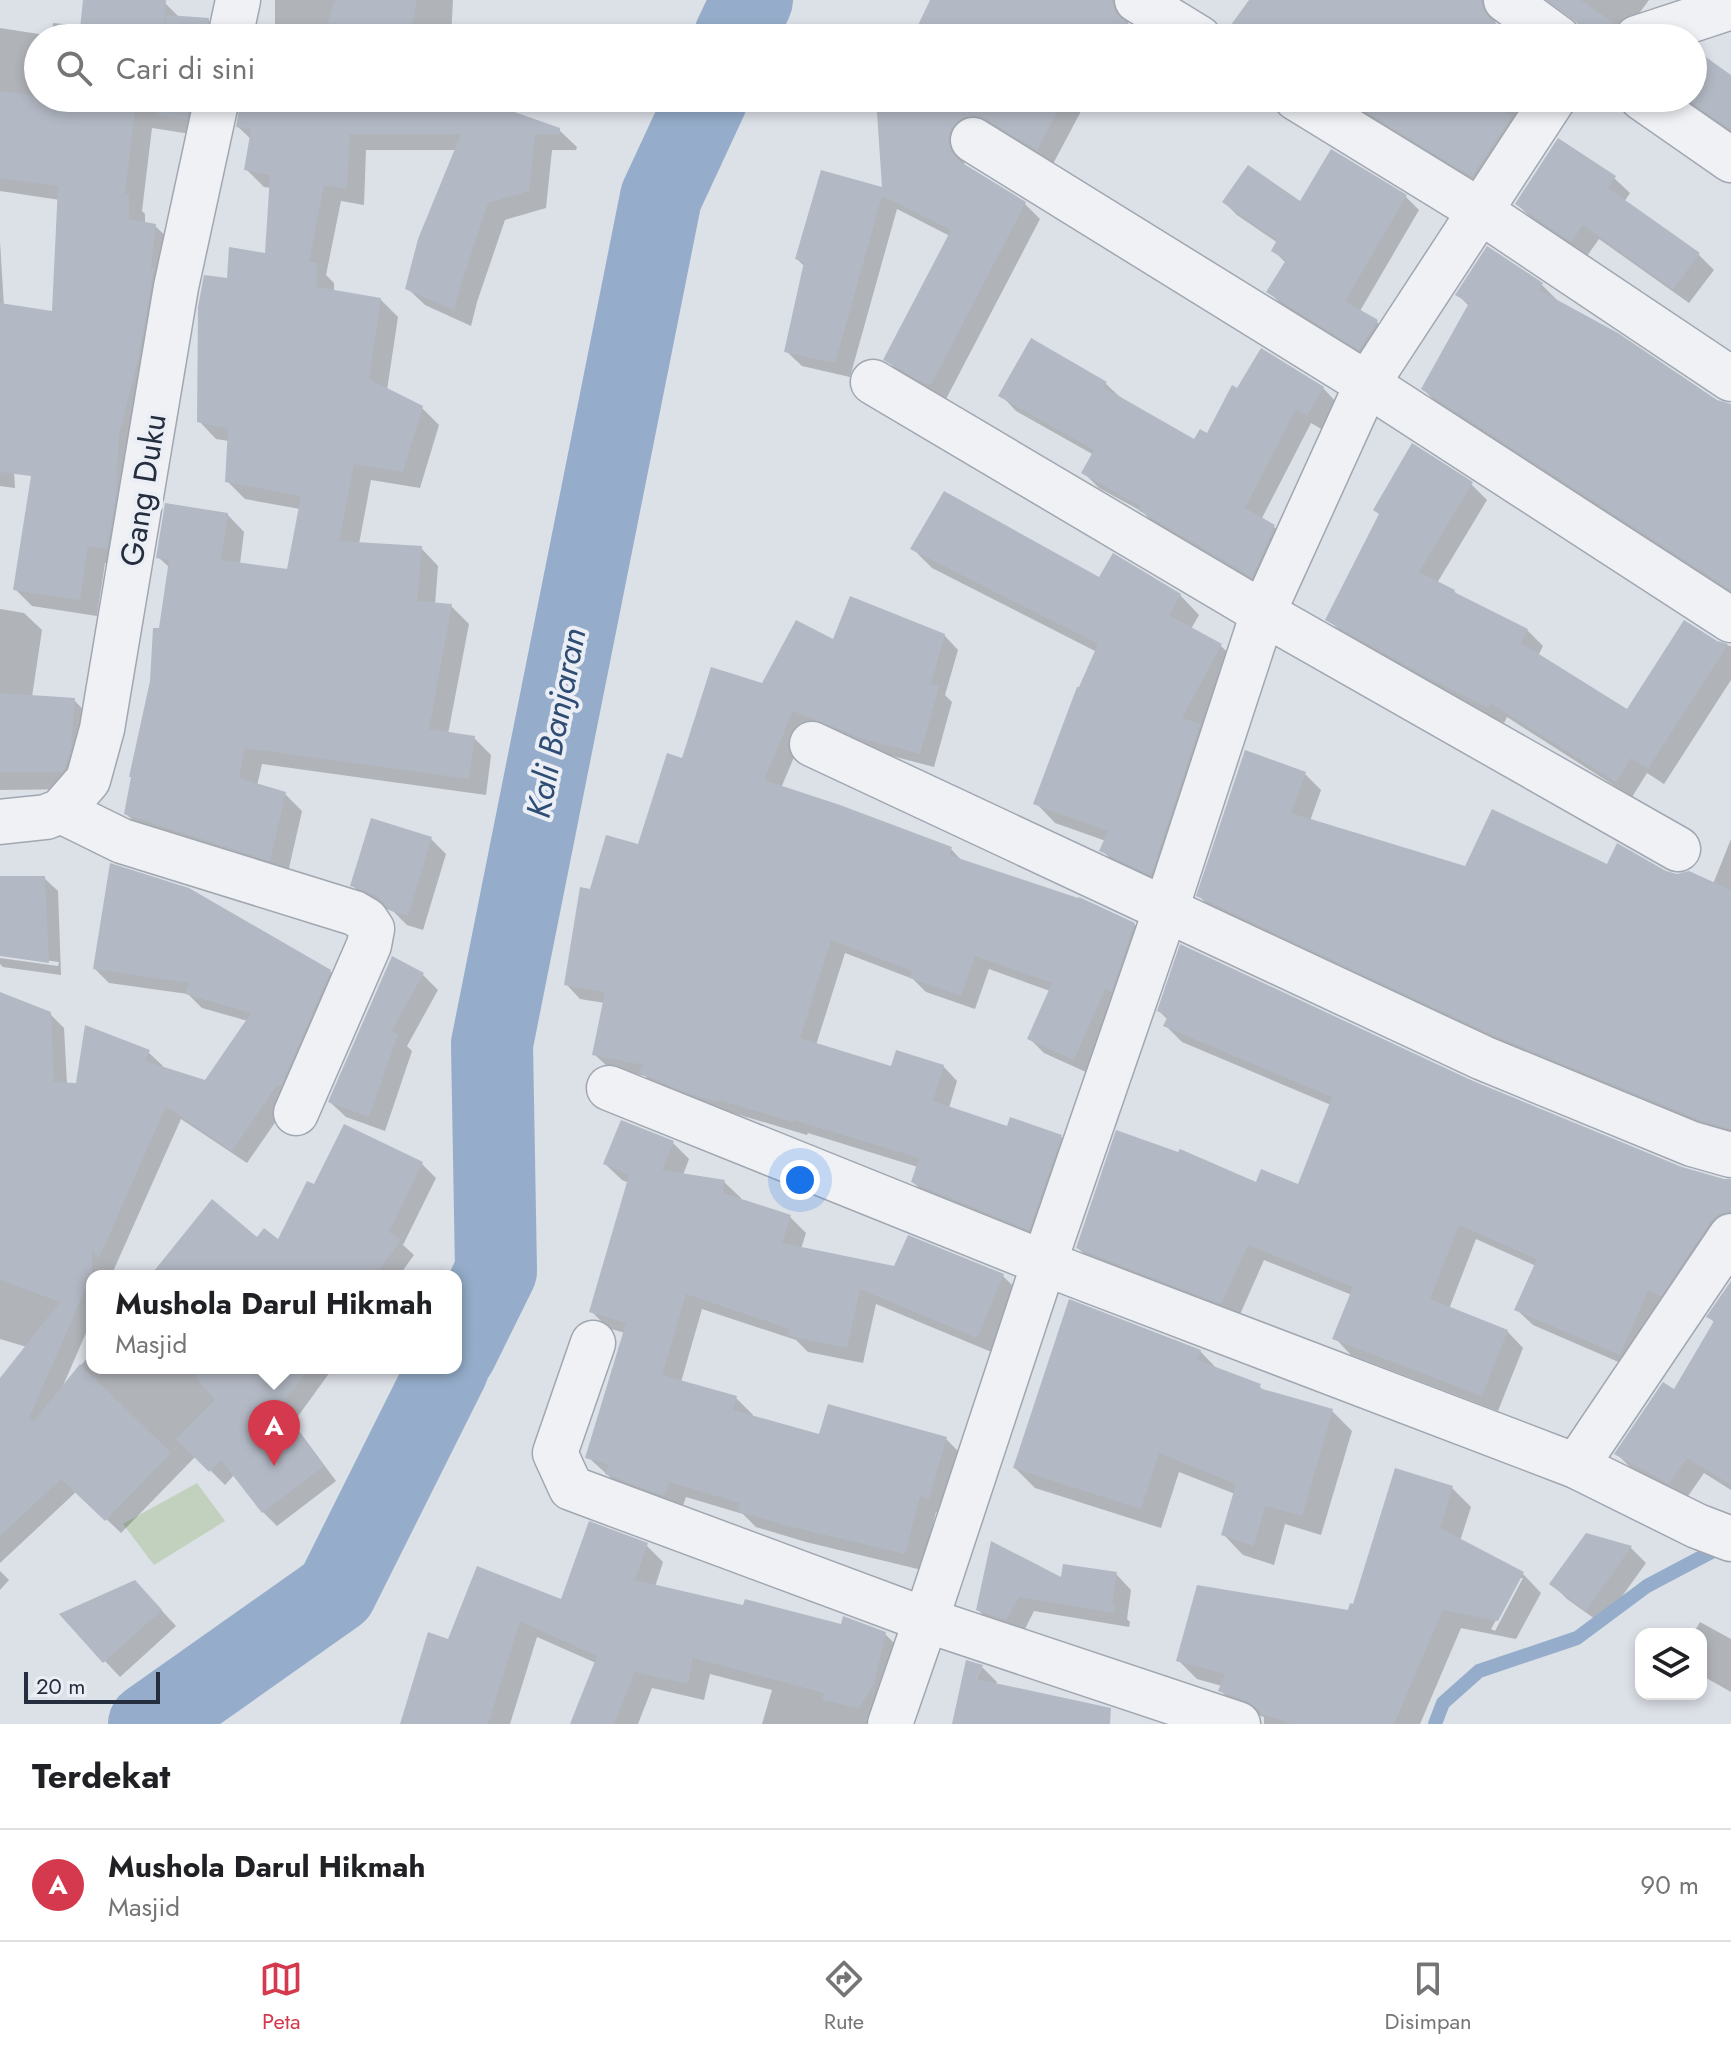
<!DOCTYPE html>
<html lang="id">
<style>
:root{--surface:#fff;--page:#f6f6f6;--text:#202124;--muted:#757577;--line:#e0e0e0;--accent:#d4394d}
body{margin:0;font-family:Jost,sans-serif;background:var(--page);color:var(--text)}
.controls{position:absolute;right:24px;bottom:24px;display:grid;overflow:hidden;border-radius:16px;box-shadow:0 4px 12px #0003}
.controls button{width:72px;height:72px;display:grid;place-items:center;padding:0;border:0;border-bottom:2px solid var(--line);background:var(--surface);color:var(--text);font:40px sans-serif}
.scale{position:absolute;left:24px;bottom:20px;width:136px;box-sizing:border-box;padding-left:8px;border:4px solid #252e3e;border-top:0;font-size:22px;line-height:28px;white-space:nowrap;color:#252e3e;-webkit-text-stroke:6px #ebeff5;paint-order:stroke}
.you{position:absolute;left:800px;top:1180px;width:28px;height:28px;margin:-20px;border:6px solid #fff;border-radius:50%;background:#1a73e8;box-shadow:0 0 0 12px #1a73e833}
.badge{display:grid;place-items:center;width:52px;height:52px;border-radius:50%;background:var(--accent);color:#fff;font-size:26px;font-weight:700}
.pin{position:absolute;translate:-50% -66px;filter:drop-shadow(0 2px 4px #0008)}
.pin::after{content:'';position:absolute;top:42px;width:28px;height:24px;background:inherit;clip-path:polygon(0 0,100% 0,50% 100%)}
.popup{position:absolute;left:86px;top:1270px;width:376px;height:104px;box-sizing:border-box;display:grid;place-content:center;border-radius:16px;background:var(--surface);filter:drop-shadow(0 2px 6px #0005);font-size:26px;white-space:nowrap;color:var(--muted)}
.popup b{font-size:30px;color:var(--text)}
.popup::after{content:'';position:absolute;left:50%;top:100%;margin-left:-16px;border:16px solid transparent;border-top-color:var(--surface)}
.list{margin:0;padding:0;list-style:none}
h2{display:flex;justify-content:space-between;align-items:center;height:104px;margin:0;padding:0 32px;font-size:34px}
h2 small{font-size:26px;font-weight:400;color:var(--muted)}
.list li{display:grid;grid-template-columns:52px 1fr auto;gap:24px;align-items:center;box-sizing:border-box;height:112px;padding:0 32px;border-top:2px solid var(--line)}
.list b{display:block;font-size:30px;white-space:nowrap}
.list p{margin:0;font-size:26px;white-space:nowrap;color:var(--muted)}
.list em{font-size:26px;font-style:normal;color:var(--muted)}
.icon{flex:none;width:44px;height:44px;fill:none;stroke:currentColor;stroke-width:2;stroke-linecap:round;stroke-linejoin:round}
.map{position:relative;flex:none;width:1731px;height:1724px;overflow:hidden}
.search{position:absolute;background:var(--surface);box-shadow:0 4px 12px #0003;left:24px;right:24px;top:24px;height:88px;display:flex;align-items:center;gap:20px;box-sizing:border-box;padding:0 28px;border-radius:44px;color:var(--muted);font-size:30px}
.sheet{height:216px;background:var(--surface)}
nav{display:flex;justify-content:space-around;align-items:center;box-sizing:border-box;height:112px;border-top:2px solid var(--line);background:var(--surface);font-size:22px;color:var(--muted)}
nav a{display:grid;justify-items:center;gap:4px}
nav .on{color:var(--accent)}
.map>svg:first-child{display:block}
.green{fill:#c2d1bd}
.shadow{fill:#0003;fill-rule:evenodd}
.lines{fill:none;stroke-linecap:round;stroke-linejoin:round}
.stream{stroke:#95adca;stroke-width:14}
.river{stroke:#95adca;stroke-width:82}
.building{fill:#b3b9c4}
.minor-casing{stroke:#a1a7b1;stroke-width:47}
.minor{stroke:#eff1f5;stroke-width:44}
.labels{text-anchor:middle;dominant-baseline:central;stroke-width:8;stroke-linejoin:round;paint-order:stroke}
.street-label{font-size:32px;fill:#252e3e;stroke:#ebeff5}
.water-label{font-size:34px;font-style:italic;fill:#2e4c74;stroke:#ebeff5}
</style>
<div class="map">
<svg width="1731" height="1724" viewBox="0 0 1731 1724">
<rect width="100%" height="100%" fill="#dce0e7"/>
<polygon class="green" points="197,1483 225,1521 154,1565 123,1524"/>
<g class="shadow">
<polygon points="85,0 149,0 165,3 180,18 208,20 225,37 38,38 38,98 216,98 204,136 152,128 142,211 145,214 145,224 155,226 173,243 124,566 105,563 97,616 32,606 15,589 43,507 60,200 0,191 0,28 52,36 53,23 83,26"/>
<polygon points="275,0 453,0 451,38 265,38 268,25 275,26"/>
<polygon points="932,0 1133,0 1127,15 1129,28 1139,38 915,38"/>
<polygon points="1366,0 1499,0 1494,13 1496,26 1512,38 1338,38"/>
<polygon points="1546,0 1649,0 1621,38 1585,38 1582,26"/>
<polygon points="875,33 892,38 874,38"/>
<polygon points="1693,55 1731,77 1731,134 1692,107 1683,98 1693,98"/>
<polygon points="243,98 477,98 476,101 559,130 577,147 576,150 552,150 546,208 505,220 477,302 471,326 425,305 407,288 456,150 366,150 364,205 341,201 326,275 334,283 334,292 380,299 398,317 387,390 422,408 439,425 420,488 371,480 359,544 421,548 438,566 435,605 451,606 469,624 448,734 474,738 491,755 486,795 262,764 257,786 285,794 302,811 287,877 144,831 126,814 160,630 170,568 158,557 227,514 244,532 240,564 288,571 300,509 245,499 227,481 229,441 216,439 199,421 228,280 267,256 272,188 264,187 247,170 251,139 238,127"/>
<polygon points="873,98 1088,98 1053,164 963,155 965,167 1025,204 1040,219 946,399 901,375 886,359 950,236 897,209 850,377 802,366 786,351 805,267 797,259 884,189 878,100"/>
<polygon points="1338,98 1546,98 1487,189"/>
<polygon points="1614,178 1630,193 1624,202 1699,255 1714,270 1689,303 1599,239 1587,256 1532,219 1517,204"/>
<polygon points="1406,197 1419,210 1360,311 1377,322 1390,335 1373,361 1282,305 1269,292 1286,263 1274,251 1278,243 1237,215 1224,202 1301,204"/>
<polygon points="0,241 15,488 0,486"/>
<polygon points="1488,249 1542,285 1558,301 1716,402 1731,406 1731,594 1439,405 1423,389 1469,306 1458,295"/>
<polygon points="1105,383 1121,398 1195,442 1208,436 1238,390 1323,388 1338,404 1323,430 1311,423 1262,518 1274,527 1290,542 1267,591 1155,525 1143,512 1099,488 1084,473 1094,455 1016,411 1001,395"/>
<polygon points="1471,484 1487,500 1437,583 1454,591 1459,597 1527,630 1543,646 1538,656 1627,712 1717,643 1731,646 1731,680 1664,784 1647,773 1632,797 1507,717 1504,723 1445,693 1344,635 1328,619"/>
<polygon points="913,549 1100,580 1180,595 1199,615 1191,629 1221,646 1241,665 1170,893 1121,870 1102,850 1106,841 1055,823 1036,803 1080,690 1097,652 932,568"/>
<polygon points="0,609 24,613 42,630 32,697 74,700 91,718 79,789 0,790"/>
<polygon points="944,635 958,650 945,695 952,702 934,767 877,752 808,724 781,788 951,849 963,862 1134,924 1148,939 1088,1073 1044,1053 1030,1039 1050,991 989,969 975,1009 926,992 913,979 845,953 816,1045 893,1069 943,1066 957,1081 949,1108 1008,1129 1061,1137 1075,1151 1043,1243 927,1196 913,1182 918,1167 808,1133 807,1135 733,1113 732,1115 656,1087 645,1076 609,1068 594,1054 605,1003 580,999 566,984 591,891 639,847 683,760 763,685 834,642"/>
<polygon points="1305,774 1321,790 1310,821 1466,869 1608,866 1665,873 1713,884 1731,839 1731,1140 1511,1051 1215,912 1199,896"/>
<polygon points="431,839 446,854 423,930 407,925 394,912 367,900 352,885"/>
<polygon points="0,878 44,878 58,891 61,975 3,967 0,964 0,958 58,966 59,962 0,954"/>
<polygon points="95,969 330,971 344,986 292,1098 247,1163 181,1119 111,1276 92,1276 92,1319 62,1388 92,1352 92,1368 333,1368 293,1423 336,1481 277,1526 263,1512 235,1474 225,1485 196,1456 121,1533 77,1491 0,1563 0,1381 27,1347 0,1339 0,994 50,1014 64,1028 67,1084 78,1085 148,1052 163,1066 162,1069 206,1083 248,1021 202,1008 188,994 109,983"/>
<polygon points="423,975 438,990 407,1046 412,1051 385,1131 346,1117 330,1102"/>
<polygon points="1159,1011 1472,1083 1682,1169 1731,1181 1731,1234 1637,1370 1533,1325 1516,1309 1536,1266 1476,1239 1449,1309 1507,1331 1523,1348 1498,1411 1351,1355 1335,1338 1352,1295 1264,1260 1238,1319 1094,1264 1078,1248 1257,1184 1299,1187 1331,1105 1182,1042 1166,1026 1168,1020"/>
<polygon points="673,1143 689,1159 683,1175 724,1182 741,1198 741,1201 790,1217 806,1233 801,1249 896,1268 1003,1276 1019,1292 994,1353 876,1304 863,1363 808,1352 796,1340 702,1309 681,1382 736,1398 753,1415 752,1417 821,1437 946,1439 962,1455 945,1514 936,1512 922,1570 806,1542 756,1527 743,1514 686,1497 681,1511 624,1490 588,1457 625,1333 608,1328 591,1311 629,1183 622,1180 605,1164"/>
<polygon points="422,1164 436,1178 403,1245 414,1255 399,1276 153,1276 257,1239 278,1242 315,1187"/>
<polygon points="1731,1284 1731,1490 1704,1473 1686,1499 1633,1470 1617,1454 1675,1392 1715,1323 1709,1317"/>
<polygon points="1200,1351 1219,1371 1259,1386 1265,1392 1332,1411 1352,1431 1321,1535 1285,1524 1274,1565 1243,1555 1224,1535 1235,1494 1179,1472 1161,1528 1035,1488 1015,1468"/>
<path d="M1396,1471L1452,1488L1471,1507L1460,1541L1523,1574L1541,1593L1516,1639L1461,1628L1420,1724H1264V1717L1239,1709L1220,1690L1222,1686L1197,1679L1178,1660L1350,1612L1354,1607ZM1519,1578H1523L1495,1631L1491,1629Z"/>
<polygon points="1587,1536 1631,1548 1646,1563 1602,1624 1567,1599 1552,1584"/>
<polygon points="646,1545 663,1562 655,1587 842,1627 885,1634 902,1651 876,1724 762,1724 772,1690 710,1674 704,1700 652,1688 638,1724 573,1724 596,1663 537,1637 510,1724 402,1724 449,1641 563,1602"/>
<polygon points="0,1571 9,1580 0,1590"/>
<polygon points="1116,1574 1131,1590 1127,1619 1130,1622 1129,1627 1034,1611 1022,1635 994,1625 978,1610 1062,1580"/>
<polygon points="150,1598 176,1626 120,1677 62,1615"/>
<polygon points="1700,1622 1731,1639 1731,1692 1701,1675 1701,1634 1693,1634"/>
<polygon points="982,1667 997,1682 995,1685 1101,1724 954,1724"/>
</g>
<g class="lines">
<polyline class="stream" points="1435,1724 1443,1703 1479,1671 1577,1638 1647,1586 1715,1550 1721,1542"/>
<g class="river">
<polyline points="734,38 752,0"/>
<polyline points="456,1352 496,1271 492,1044 661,197 707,98"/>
<polyline points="149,1724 336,1592 448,1368"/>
</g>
</g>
<g class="building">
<polygon points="83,0 166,0 164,33 167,15 209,18 206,38 79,38"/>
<polygon points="335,0 417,0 410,38 322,38"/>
<polygon points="930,0 1112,0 1115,13 1127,23 1119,38 912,38"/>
<polygon points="1249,0 1481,0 1484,11 1491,20 1516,38 1240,38 1228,29"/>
<polygon points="1548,0 1581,0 1616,25 1613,32 1613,38 1583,38 1580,27 1573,18"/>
<polygon points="1693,48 1731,75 1731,130 1693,103"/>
<polygon points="0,91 38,96 38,98 55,98 135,109 125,194 129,195 129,219 156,224 151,268 154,268 139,355 119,435 116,495 107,549 88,546 80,600 13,590 31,476 0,472 0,303 52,311 58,186 0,178"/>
<polygon points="157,98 191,98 187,120 156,115"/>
<polygon points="241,98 474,98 560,128 560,134 535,134 529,191 488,203 461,284 454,310 405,289 418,239 461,134 350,134 347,189 324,185 309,262 317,263 317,287 381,298 369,379 423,406 403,472 354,464 339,541 422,546 417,601 452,604 429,729 475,736 469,779 245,748 239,778 286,792 270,861 124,814 131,777 129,777 150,681 153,628 159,628 169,560 156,558 165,503 228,513 221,560 287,569 301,496 225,482 228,429 197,422 198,307 204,275 227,278 229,247 265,253 270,175 244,170 251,129 236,127"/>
<polygon points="876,98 1065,98 1037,150 986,119 975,115 962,118 951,128 948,138 951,151 959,161 1026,202 931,385 924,383 883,360 951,230 882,196 835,363 784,352 804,262 795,259 821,170 882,187"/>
<polygon points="1344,98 1480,98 1512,116 1472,177"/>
<polygon points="1558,138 1616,176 1608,188 1700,253 1673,289 1583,225 1571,242 1515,204"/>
<polygon points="1331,149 1407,195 1345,301 1378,320 1359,350 1266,292 1286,260 1271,251 1277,240 1222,202 1248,165 1300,201"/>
<polygon points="1487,246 1543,283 1539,290 1618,333 1717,400 1731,404 1731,590 1421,389 1469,303 1455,295"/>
<polygon points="1031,338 1107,382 1103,387 1194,439 1200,429 1207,433 1232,385 1237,388 1261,348 1324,387 1307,416 1296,409 1245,508 1275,525 1252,577 1138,510 1140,506 1081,473 1094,450 998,396"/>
<polygon points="1412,443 1473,482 1419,572 1455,590 1454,592 1528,629 1521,643 1627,709 1684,620 1717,641 1728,644 1648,769 1631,758 1616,782 1490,703 1488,708 1427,677 1325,620 1379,514 1373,510"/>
<polygon points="944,491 1099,577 1113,553 1181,594 1169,615 1222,644 1182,718 1200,724 1151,875 1099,851 1108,831 1033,804 1077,687 1079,687 1098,644 910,549"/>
<polygon points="850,596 945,634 931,684 939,686 920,754 861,738 793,711 764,780 840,805 952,847 949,855 1078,898 1079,897 1135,923 1111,992 1105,989 1074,1060 1027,1039 1052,983 975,956 961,996 910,978 912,971 831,940 800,1038 891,1066 896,1050 944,1065 933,1101 1007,1126 1010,1117 1062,1135 1029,1230 911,1182 919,1158 794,1120 793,1122 719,1100 718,1102 693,1095 639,1073 643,1065 592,1055 605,992 564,985 580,887 590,889 606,835 638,844 667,753 682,758 711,667 762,683 796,620 833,639"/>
<polygon points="0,693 75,698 71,748 65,768 62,772 0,772"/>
<polygon points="1245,750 1306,772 1291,813 1465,866 1492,809 1607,864 1617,843 1666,871 1677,874 1689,871 1731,890 1731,1129 1700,1120 1493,1035 1196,896"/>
<polygon points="371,818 432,837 408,916 389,910 379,898 366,891 350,886"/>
<polygon points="110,863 189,888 331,970 281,1086 277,1085 232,1151 166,1106 99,1258 92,1250 92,1274 29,1418 34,1421 80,1364 171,1453 105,1521 61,1479 0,1536 0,1378 60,1302 0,1280 0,992 51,1012 54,1082 76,1083 85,1025 150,1050 145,1061 205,1080 251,1013 185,994 189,983 93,969"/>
<polygon points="0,876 45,876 49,963 0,956"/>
<polygon points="1180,944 1473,1081 1682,1167 1724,1179 1731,1179 1731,1211 1719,1214 1710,1222 1661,1296 1648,1290 1620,1355 1514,1310 1537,1259 1459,1225 1430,1299 1508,1330 1482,1396 1332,1339 1353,1287 1248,1245 1221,1304 1076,1248 1116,1130 1178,1152 1180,1149 1256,1182 1261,1169 1298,1184 1332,1097 1163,1026 1168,1016 1157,1011"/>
<polygon points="392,956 424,973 391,1032 398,1034 369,1117 328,1102"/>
<polygon points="621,1120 674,1141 662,1170 725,1180 723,1193 791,1215 782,1243 894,1266 908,1235 1004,1274 977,1338 860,1289 847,1348 789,1336 790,1329 686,1294 662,1375 737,1396 733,1410 819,1434 828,1404 947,1437 929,1499 920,1496 905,1554 788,1526 737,1511 740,1503 669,1482 664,1496 605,1474 609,1465 585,1458 626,1323 589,1312 629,1175 603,1164"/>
<polygon points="344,1124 423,1162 389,1232 401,1240 375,1276 150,1276 212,1199 257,1237 264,1228 278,1239 307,1181 314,1184"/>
<polygon points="1731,1281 1731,1485 1687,1458 1669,1484 1614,1454 1663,1382 1674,1389 1714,1321 1706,1317"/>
<polygon points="1069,1299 1201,1350 1197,1360 1261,1384 1259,1388 1333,1409 1302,1516 1265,1506 1254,1546 1221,1535 1236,1484 1159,1453 1141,1509 1013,1468"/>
<polygon points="188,1368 309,1368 280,1408 324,1466 262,1513 221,1460 209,1472 176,1439 215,1400"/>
<polygon points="1395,1468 1453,1486 1440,1528 1524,1572 1498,1621 1443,1610 1394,1724 1293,1724 1261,1714 1261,1712 1247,1701 1218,1691 1225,1674 1176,1661 1197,1585 1348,1610 1350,1603 1353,1604"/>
<polygon points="589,1521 648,1543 635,1580 743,1605 745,1599 841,1624 843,1616 886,1632 874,1684 859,1708 822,1700 824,1693 693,1658 688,1684 635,1672 614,1724 570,1724 597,1656 520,1621 488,1724 400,1724 428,1632 448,1639 477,1566 561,1599"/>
<polygon points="1586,1533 1632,1546 1586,1611 1549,1584"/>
<polygon points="991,1541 1061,1577 1063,1564 1117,1572 1112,1603 1116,1605 1114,1613 1019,1597 1006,1620 976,1610"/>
<polygon points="135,1580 162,1610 103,1663 59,1614"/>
<polygon points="966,1660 983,1665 976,1679 1111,1708 1110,1724 952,1724"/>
</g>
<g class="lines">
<g class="minor-casing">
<g id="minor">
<polyline points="1137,0 1199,38"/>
<polyline points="1506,0 1558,38"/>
<polyline points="230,38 238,0"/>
<polyline points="1637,38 1731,7"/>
<polyline points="1296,98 1480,211 1731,379"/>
<polyline points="1642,98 1731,160"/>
<polyline points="973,140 1367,384 1731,620"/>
<polyline points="873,382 1263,613 1678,849"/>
<polyline points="812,744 1483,1058 1692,1144 1731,1155"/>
<polyline points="61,811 122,841 354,913 366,920 372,929 369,945 296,1113"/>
<polyline points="0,822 46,817 61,811 88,780 102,729 176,287 217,98"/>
<polyline points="609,1088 1044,1263 1576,1466 1697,1526 1731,1539"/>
<polyline points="593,1343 555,1453 571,1488 926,1620 1238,1724"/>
<polyline points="1576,1466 1731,1236"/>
<polyline points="890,1724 926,1620 1044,1263 1166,909 1263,613 1367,384 1554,98"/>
</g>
</g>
<use href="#minor" class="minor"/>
</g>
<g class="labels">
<g class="street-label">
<text transform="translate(143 490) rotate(-81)">Gang Duku</text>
</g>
<g class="water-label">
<text transform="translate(556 723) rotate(-79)">Kali Banjaran</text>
</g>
</g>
</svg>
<div class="controls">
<button><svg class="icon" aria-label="layers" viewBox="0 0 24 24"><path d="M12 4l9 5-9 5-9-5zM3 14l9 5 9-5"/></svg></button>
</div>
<div class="scale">20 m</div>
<div class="you"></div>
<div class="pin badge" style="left:274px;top:1466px">A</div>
<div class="popup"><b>Mushola Darul Hikmah</b>Masjid</div>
<div class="search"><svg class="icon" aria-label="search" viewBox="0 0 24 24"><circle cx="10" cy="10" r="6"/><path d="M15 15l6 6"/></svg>Cari di sini</div>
</div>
<section class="sheet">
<h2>Terdekat<small></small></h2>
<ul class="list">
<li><span class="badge">A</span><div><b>Mushola Darul Hikmah</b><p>Masjid</p></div><em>90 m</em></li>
</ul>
</section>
<nav>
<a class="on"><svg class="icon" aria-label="map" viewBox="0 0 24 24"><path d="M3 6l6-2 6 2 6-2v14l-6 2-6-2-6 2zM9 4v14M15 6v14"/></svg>Peta</a>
<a><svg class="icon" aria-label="directions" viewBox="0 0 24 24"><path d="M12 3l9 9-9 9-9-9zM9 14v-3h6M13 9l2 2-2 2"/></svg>Rute</a>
<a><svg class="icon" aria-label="saved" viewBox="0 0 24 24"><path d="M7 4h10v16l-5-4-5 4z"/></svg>Disimpan</a>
</nav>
